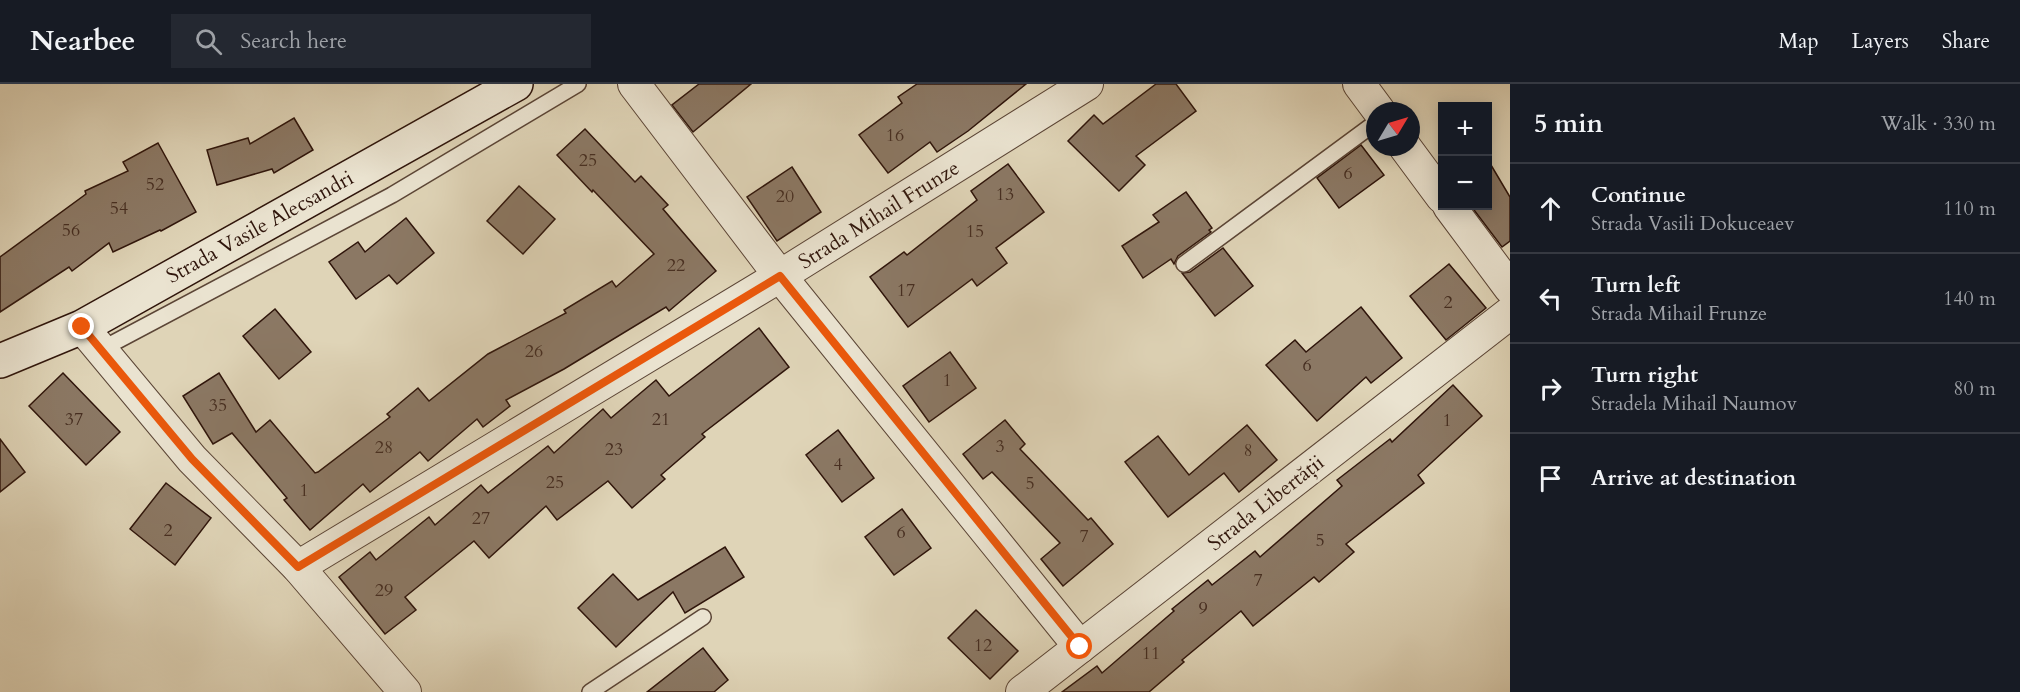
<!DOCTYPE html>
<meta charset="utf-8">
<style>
:root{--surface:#171b24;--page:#242831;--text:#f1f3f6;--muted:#9ea1a6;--line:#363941}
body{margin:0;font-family:Cardo,serif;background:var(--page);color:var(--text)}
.controls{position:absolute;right:18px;top:18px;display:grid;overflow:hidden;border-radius:0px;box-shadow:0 3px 15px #0003}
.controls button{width:54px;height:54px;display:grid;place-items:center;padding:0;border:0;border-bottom:2px solid var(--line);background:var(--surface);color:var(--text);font:30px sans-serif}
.compass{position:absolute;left:1366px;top:18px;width:54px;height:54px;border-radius:50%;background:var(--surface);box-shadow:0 3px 15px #0003;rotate:52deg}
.stop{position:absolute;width:18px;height:18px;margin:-14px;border:4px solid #ea580c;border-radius:50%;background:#fff}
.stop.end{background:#ea580c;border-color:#fff;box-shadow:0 2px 6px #0008}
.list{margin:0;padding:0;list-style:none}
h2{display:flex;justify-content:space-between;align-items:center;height:78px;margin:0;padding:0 24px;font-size:26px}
h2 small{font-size:20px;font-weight:400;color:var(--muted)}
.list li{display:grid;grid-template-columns:39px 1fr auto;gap:18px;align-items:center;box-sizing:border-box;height:90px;padding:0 24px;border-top:2px solid var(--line)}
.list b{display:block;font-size:22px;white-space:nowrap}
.list p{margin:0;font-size:20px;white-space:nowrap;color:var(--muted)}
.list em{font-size:20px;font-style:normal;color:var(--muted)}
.icon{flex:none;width:33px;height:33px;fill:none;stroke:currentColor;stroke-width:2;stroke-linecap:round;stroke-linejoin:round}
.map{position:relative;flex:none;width:1510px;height:608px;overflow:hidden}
header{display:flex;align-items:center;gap:36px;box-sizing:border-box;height:84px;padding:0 30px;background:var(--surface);border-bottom:2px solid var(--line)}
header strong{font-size:28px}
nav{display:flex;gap:33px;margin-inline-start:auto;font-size:21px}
.search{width:420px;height:54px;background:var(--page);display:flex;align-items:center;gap:15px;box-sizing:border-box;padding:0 21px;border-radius:0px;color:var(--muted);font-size:22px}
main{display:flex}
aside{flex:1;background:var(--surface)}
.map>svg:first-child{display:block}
.building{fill:#8b7864;stroke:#2f150b;stroke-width:1.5}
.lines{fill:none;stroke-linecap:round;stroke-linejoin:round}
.lane-casing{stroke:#5b4536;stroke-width:18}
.street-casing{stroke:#5b4536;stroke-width:34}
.secondary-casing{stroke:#2f150b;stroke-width:36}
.lane{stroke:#eae3d0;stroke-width:15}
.street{stroke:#eae3d0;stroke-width:32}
.secondary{stroke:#eae3d0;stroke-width:33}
.route{stroke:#ea580c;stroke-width:8}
.labels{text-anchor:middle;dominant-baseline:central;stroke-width:6;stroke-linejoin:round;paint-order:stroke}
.number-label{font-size:18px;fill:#462e21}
.street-label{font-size:21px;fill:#2f150b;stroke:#eae3d0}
</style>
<header>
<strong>Nearbee</strong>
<div class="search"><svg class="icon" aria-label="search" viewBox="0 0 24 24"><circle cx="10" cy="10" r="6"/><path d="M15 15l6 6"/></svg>Search here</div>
<nav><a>Map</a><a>Layers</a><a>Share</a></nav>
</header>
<main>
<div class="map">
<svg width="1510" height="608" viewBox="0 0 1510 608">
<rect width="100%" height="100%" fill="#dfd4b7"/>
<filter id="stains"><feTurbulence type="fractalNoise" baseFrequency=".00333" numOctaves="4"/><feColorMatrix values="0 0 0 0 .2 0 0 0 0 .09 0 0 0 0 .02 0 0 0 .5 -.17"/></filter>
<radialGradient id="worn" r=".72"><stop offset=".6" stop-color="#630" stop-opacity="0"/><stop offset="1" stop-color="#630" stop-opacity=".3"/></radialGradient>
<g class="building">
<polygon points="699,0 751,0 693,48 672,21"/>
<polygon points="917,0 1026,0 968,47 937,68 930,58 888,89 859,51 902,19 898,13"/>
<polygon points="1156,0 1176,0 1196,27 1136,72 1145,81 1119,107 1068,57 1094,31 1103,40"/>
<polygon points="294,34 313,66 274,89 272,85 217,101 207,66 248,54 250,60"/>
<polygon points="585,45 635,98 641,92 668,121 663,125 716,187 669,227 666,223 564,285 506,316 510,322 483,343 477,335 428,377 420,368 370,408 363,400 310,446 284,416 287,414 232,349 213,360 183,312 219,289 256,348 270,336 315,389 318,388 390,333 387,330 418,304 429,317 488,270 566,229 564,226 612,197 616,203 654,170 593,106 592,108 557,71"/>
<polygon points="158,59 196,128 161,147 160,146 113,168 109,159 72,187 69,183 0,228 0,173 86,110 85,107 128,87 123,78"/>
<polygon points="1361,61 1384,91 1339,124 1317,94"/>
<polygon points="1488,76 1510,113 1510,157 1502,163 1471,122 1488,122"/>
<polygon points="1008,80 1044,128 996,164 1007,179 977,202 972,195 908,243 870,193 904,168 907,171 977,116 971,107"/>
<polygon points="792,83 821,128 777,157 747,113"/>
<polygon points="519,102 555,135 523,170 487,137"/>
<polygon points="1186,108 1212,144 1209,146 1211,148 1178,172 1174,180 1171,175 1143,194 1122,162 1159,138 1153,131"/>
<polygon points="406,134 434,169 397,200 389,191 356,215 329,178 358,158 365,168"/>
<polygon points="1223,164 1253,202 1215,232 1182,189 1190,188"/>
<polygon points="1449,180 1486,224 1446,256 1410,212"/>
<polygon points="1361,223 1402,274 1371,299 1366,293 1317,337 1266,281 1295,256 1306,268"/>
<polygon points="275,225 311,268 279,295 243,252"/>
<polygon points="759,244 789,283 702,350 705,353 661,391 665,395 632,424 608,397 557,436 546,422 489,474 474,457 405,513 416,526 385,550 339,493 370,468 376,476 429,433 435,441 481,401 488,409 548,362 554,369 603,325 611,334 656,296 669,312"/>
<polygon points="950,268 976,304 929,338 903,302"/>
<polygon points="63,289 120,348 86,381 29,322"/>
<polygon points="1453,301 1482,332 1418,391 1424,399 1346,460 1354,468 1319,498 1314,493 1253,542 1241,527 1182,576 1184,578 1149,608 1062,608 1097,582 1102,589 1174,527 1172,525 1208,496 1212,501 1255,467 1260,473 1342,402 1337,396 1390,355 1392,358"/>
<polygon points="1005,336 1025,360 1020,365 1088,436 1091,434 1113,460 1063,502 1041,475 1060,459 992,388 983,395 963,370"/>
<polygon points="1247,341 1277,376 1239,408 1224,389 1168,433 1125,378 1158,352 1189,391"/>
<polygon points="838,346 874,394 842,418 806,371"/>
<polygon points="0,355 25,388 0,408"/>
<polygon points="166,399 211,434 175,481 130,445"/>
<polygon points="902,425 931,464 894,491 865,453"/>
<polygon points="725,463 744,493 685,529 673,508 616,563 578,524 613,490 638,516"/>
<polygon points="976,526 1018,567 990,595 948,554"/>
<polygon points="703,564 728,596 714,608 647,608"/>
</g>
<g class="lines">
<g class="lane-casing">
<g id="lane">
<polyline points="1184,180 1375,39"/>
<polyline points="100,266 392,111 578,0"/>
<polyline points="590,608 703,533"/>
</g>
</g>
<g class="street-casing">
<g id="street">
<polyline points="634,0 780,192 1080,563"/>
<polyline points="1359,0 1379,27"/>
<polyline points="1405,63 1442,113"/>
<polyline points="1449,122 1510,204"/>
<polyline points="82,243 192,375 298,483 405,608"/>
<polyline points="298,483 780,192 1087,0"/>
<polyline points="1022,608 1510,229"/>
</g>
</g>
<g class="secondary-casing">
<polyline id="secondary" points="0,277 82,243 516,0"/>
</g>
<use href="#lane" class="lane"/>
<use href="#street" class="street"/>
<use href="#secondary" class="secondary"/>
</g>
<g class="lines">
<polyline class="route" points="82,243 192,375 298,483 780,192 1080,563"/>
</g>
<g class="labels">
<g class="number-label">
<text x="895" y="51">16</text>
<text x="588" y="76">25</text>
<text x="1348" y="89">6</text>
<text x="155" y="100">52</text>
<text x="1005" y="110">13</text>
<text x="785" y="112">20</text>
<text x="119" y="124">54</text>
<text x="71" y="146">56</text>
<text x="975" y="147">15</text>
<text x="676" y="181">22</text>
<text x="906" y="206">17</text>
<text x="1448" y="218">2</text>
<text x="534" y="267">26</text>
<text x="1307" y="281">6</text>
<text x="947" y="296">1</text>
<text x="218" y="321">35</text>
<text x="74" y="335">37</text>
<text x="661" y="335">21</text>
<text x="1447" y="336">1</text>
<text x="1000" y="362">3</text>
<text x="384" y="363">28</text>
<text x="614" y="365">23</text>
<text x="1248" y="366">8</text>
<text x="838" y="380">4</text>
<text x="555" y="398">25</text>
<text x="1030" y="399">5</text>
<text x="304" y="406">1</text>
<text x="481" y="434">27</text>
<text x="168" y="446">2</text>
<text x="901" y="448">6</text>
<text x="1084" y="452">7</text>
<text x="1320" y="456">5</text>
<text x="1258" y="496">7</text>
<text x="384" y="506">29</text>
<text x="1203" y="524">9</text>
<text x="983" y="561">12</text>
<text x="1151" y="569">11</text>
</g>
<g class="street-label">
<text transform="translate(879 131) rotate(-32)">Strada Mihail Frunze</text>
<text transform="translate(260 143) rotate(-29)">Strada Vasile Alecsandri</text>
<text transform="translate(1266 419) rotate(-38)">Strada Libertății</text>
</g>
</g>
<rect width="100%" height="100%" filter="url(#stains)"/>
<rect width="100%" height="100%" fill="url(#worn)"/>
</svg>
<div class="controls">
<button>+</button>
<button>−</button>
</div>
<svg class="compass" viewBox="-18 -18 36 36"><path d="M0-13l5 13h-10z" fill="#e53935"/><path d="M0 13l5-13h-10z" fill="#9ea1a6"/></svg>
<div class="stop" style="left:1080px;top:563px"></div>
<div class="stop end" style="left:82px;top:243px"></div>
</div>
<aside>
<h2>5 min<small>Walk · 330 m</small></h2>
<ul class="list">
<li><svg class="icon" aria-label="ahead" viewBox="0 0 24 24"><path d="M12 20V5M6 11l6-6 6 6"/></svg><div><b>Continue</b><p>Strada Vasili Dokuceaev</p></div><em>110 m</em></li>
<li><svg class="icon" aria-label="left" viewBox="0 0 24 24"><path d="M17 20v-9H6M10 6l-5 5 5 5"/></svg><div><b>Turn left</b><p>Strada Mihail Frunze</p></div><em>140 m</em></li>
<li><svg class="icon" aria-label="right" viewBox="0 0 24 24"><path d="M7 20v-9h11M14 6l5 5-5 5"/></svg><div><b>Turn right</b><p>Stradela Mihail Naumov</p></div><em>80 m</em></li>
<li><svg class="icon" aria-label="arrive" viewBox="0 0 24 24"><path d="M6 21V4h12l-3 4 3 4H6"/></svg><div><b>Arrive at destination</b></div></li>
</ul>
</aside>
</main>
